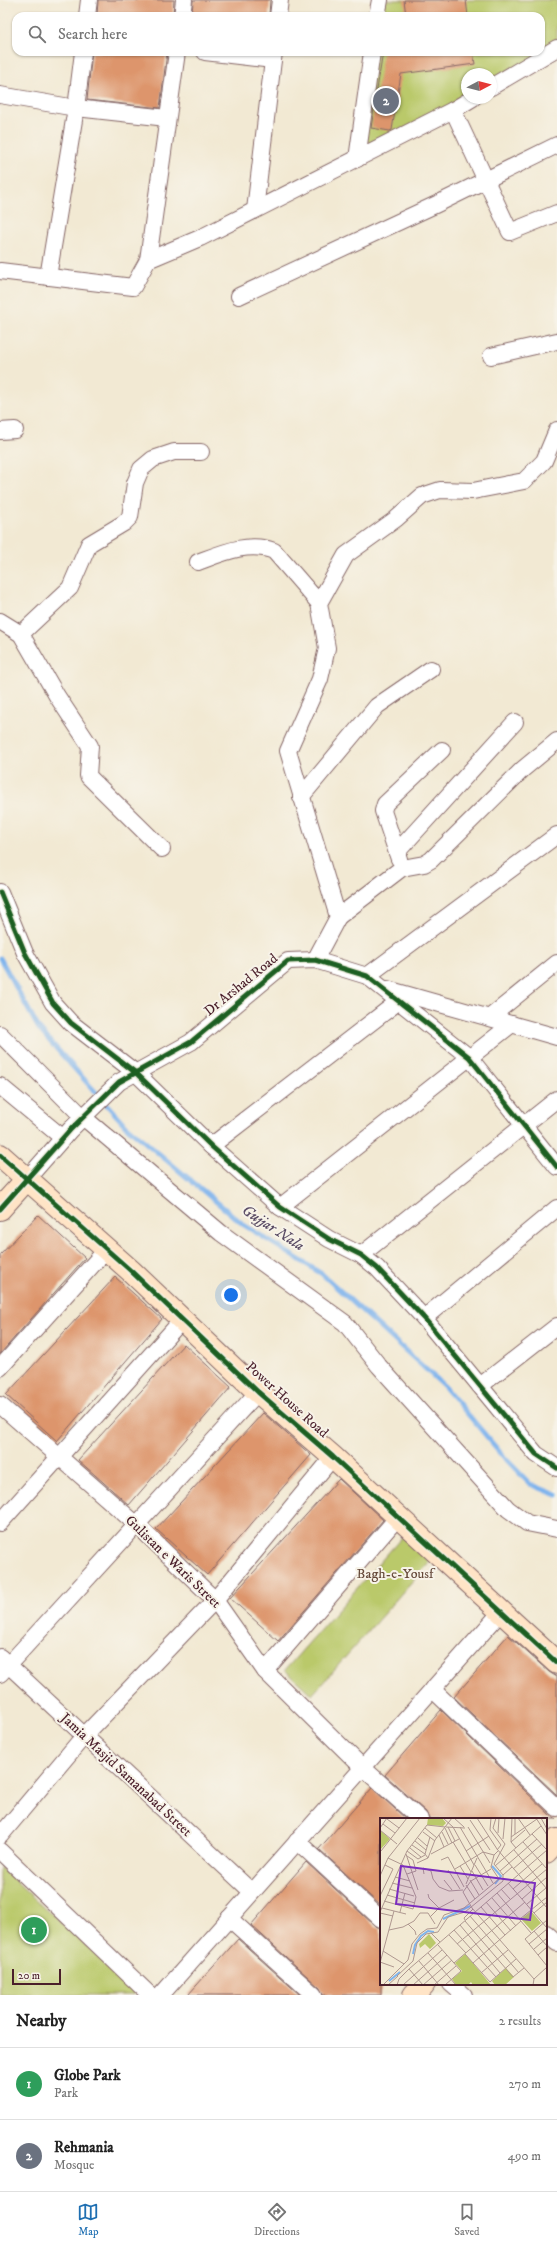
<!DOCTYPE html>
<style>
:root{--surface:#fff;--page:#f6f6f6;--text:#222;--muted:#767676;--line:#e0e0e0;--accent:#1f6fb2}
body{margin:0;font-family:"IM FELL DW Pica",serif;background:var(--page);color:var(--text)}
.compass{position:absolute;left:461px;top:68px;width:36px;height:36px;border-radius:50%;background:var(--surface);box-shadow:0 1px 3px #0004;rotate:83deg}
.scale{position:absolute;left:12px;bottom:10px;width:49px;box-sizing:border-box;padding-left:4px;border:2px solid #4a1f2b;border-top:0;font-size:11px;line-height:14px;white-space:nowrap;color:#4a1f2b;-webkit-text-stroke:3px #f7f3e8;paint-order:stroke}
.you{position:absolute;left:231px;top:1295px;width:14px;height:14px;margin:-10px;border:3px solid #fff;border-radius:50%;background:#1a73e8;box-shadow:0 0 0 6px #1a73e833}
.badge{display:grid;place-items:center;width:26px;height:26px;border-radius:50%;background:var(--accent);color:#fff;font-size:13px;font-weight:700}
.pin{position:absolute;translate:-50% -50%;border:2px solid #fff;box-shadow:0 1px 4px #0006}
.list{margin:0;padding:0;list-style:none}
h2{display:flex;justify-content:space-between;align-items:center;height:52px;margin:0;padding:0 16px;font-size:17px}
h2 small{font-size:13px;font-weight:400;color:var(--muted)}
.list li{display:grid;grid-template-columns:26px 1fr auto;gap:12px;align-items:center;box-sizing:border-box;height:72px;padding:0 16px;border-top:1px solid var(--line)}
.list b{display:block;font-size:15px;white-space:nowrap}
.list p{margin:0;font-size:13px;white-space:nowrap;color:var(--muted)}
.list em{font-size:13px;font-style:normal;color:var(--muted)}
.icon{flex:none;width:22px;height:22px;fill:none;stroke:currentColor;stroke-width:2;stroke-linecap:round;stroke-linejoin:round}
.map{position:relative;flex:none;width:557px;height:1995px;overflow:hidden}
.search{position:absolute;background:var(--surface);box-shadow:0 1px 3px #0004;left:12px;right:12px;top:12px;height:44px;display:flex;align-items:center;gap:10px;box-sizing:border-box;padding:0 14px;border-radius:12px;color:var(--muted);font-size:15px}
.sheet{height:196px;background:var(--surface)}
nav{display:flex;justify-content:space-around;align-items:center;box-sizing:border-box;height:56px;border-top:1px solid var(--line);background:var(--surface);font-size:11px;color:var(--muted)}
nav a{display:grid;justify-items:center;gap:2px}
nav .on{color:var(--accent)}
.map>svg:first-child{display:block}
.green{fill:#bac96b;stroke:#82744b}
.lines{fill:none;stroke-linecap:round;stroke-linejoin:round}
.stream{stroke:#7fb4ed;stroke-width:5}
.building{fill:#dd956c}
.street-casing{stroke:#856666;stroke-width:18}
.secondary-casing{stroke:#856666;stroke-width:24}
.street{stroke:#fff;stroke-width:16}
.secondary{stroke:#ffe4c6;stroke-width:22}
.cycleway-casing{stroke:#f7f3e8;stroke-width:8}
.cycleway{stroke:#1b5e20;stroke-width:5}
.labels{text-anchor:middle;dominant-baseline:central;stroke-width:4;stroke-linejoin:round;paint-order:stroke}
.street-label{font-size:14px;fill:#4a1f2b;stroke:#f7f3e8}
.park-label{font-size:14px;fill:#664a3b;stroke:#f7f3e8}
.water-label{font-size:15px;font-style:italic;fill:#5a4c65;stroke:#f7f3e8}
.inset-river{fill:none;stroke:#7fb4ed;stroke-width:2}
.inset-road{fill:none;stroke:#af9890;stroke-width:1}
.view{fill:#7b2cbf;fill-opacity:0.15;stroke:#7b2cbf;stroke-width:2}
.inset-edge{fill:none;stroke:#4a1f2b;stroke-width:2}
</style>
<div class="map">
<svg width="557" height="1995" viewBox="0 0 557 1995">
<rect width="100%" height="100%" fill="#f7f3e8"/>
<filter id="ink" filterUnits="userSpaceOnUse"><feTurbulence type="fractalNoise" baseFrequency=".025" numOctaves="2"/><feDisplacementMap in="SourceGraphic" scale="8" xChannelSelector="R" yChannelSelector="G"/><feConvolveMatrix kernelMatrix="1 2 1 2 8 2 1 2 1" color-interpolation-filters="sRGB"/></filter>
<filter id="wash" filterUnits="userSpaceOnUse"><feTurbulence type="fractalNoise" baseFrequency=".012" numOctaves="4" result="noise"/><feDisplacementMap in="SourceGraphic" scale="16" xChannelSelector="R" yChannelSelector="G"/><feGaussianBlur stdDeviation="0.9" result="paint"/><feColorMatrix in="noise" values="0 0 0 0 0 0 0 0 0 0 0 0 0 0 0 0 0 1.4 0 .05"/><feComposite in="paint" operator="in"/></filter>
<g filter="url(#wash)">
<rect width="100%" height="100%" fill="#f2e9d3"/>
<g class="green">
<polygon points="380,0 557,0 557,48 491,87 491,74 467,74 467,98 357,159 372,52 541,52 541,16 377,16"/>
<polygon points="403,1536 430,1561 312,1695 285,1670"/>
<polygon points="0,1867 137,1992 134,1995 0,1995"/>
</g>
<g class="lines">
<polyline class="stream" points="0,958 39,1029 126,1126 244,1225 322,1274 444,1386 504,1457 530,1484 557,1495"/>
</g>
<g id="blocks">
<g class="building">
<polygon points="98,0 174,0 173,16 97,16"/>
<polygon points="193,0 270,0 269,16 192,16"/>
<polygon points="404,0 466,0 468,16 406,16"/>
<polygon points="92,52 167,52 160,108 87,100"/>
<polygon points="383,52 473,52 475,64 401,74 392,130 390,131 371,128"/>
<polygon points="38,1215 85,1258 0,1354 0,1255"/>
<polygon points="115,1277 162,1319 57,1441 6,1395"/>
<polygon points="184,1344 231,1387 129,1505 78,1460"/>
<polygon points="263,1413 311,1455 207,1575 156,1529"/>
<polygon points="339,1479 383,1520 278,1641 230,1598"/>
<polygon points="508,1635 549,1672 557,1677 557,1795 454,1697"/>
<polygon points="441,1710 550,1815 557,1819 429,1819 426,1812 385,1775"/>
<polygon points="372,1788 406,1819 381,1819 381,1906 319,1849"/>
<polygon points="306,1862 375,1926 381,1928 381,1995 323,1995 320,1988 251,1925"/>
<polygon points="238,1939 300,1995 188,1995"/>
</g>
</g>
</g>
<g filter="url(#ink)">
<use href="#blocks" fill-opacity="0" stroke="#856666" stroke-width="1"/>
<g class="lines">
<g class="street-casing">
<g id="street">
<polyline points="87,16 89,0"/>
<polyline points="182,16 184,0"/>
<polyline points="278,16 280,0"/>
<polyline points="377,16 380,0"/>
<polyline points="205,52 273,60"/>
<polyline points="491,87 557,48"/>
<polyline points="0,95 76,108 167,118"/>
<polyline points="453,110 510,232 557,213"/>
<polyline points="357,159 372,52"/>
<polyline points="255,210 274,52"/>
<polyline points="148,260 177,52"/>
<polyline points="0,271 133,287 148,260 200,238 453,110 473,98"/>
<polyline points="48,277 76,108 83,52"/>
<polyline points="239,296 437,204 557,145"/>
<polyline points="491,356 557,341"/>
<polyline points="0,431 15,430"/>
<path d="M198,562C222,553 249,541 274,551L319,603"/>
<polyline points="0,621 21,634 57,696 90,746 88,776 162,849"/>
<polyline points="21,634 70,588 89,544 124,523 130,517 135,483 141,469 153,459 174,452 201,452"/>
<polyline points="301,797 377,706 431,669"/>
<polyline points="397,852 515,722"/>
<polyline points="399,859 383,811 385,804 442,750"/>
<polyline points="0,892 25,953 53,1003 71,1023 136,1073 211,1146 280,1207 329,1239 361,1255 377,1268 424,1318 536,1454 557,1468"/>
<polyline points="338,917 402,868 424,864 431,860 523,769 557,741"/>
<polyline points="315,960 338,917 288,751 320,679 327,648 319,603 346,555 396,519 422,496 440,490 473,491 524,481 544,461 557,430"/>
<polyline points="367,976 557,835"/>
<polyline points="387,989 557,1037"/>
<polyline points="489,1018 557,963"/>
<polyline points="0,1034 83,1117 221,1233 345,1323 379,1366 508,1509 527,1523 557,1529"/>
<polyline points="0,1086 63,1138"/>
<polyline points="211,1146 399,1001"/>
<polyline points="27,1179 70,1130 119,1082 191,1042 288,961 315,960 367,976 469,1057 557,1167"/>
<polyline points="280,1207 512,1024"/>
<polyline points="361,1255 557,1099"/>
<polyline points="424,1318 557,1208"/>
<polyline points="0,1368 106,1250"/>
<polyline points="480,1386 557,1326"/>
<polyline points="0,1405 136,1524 215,1600 265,1671 362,1767 420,1819"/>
<polyline points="0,1523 183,1319"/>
<polyline points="0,1657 252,1892"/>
<polyline points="265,1671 398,1517"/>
<polyline points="0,1674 258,1392"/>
<polyline points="432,1689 557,1808"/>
<polyline points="0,1836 84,1736 215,1600 333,1457"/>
<polyline points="297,1841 381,1919"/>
<polyline points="0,1851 150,1995"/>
<polyline points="229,1918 314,1995"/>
<polyline points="546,1933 557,1943"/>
<polyline points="451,1984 464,1995"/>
<polyline points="161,1995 501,1612"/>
</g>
</g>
<g class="secondary-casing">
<g id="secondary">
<polyline points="0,1155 131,1271 258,1392 333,1457 557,1663"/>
<polyline points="0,1209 27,1179"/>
<polyline points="546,1852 557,1840"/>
<polyline points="414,1995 424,1984"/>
</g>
</g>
<use href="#street" class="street"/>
<use href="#secondary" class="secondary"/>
<g class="cycleway-casing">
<g id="cycleway">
<polyline points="0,892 25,953 53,1003 71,1023 136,1073 211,1146 280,1207 329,1239 361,1255 377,1268 424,1318 536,1454 557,1468"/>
<polyline points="0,1155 131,1271 258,1392 333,1457 557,1663"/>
<polyline points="0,1209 70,1130 119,1082 191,1042 288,961 315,960 367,976 469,1057 557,1167"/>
</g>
</g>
<use href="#cycleway" class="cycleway"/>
</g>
</g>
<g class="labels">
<g class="street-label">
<text transform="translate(241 985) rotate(-39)">Dr Arshad Road</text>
<text transform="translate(287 1400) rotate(42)">Power House Road</text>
<text transform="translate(173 1562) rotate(44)">Gulistan e Waris Street</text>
<text transform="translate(126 1775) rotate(43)">Jamia Masjid Samanabad Street</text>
</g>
<g class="park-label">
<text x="395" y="1574">Bagh-e-Yousf</text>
</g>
<g class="water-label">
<text transform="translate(273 1228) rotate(33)">Gujjar Nala</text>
</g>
</g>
<g transform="translate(380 1818)">
<rect width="167" height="167" fill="#f2e9d3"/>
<path d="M48,0H62L66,5L63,8L47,7ZM0,12L10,21L0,32ZM151,93L161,105L152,113L141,101ZM49,116L56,125L50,131L45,126L40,130L39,126ZM85,136L92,144L111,167H93L91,164L88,167H76L72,161L82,153L75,145ZM126,150L134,159L125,167H115L112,163Z" fill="#bac96b"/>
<path class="inset-river" d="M112,48L121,58L115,66M63,101L90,88M33,136L35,127L41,118L48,113L54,114M9,163L20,154"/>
<path class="inset-road" d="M63,0L73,9M74,0L84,9M97,0L117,31L167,90M111,0L110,12L121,27L117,32M132,0L131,24L136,30M138,0L150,17M156,0L167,17M161,0L167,11M7,1L19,10M90,2L110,32M3,6L15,15M66,9L85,10M68,9L75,23M73,9L94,47M80,9L113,65M88,9L110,45M0,10L7,0M45,10L57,20M65,10L72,25M0,12L17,26M43,14L55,23M62,14L68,26M118,15L119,0M135,16V0M152,16L167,32M59,17L64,29M131,19L157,1M38,20L47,28M123,21L125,0M35,23L46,32M73,24L91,54M131,24L145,12M143,24L167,51M32,27L45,36M30,30L41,39M134,32L167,71M1,33L27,0M27,33L38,41L45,37M86,33L109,18M26,36L38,72M51,36L79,21M27,38L33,42L36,53L27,56M48,40L45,36L50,19M61,42L68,39L84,69M37,45L48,40L55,22L72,0M95,47L108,68M80,48L88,61M115,48L161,8M75,51L103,34L114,37L118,33M111,51L91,63L83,74L92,90L154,161M133,51L162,26M68,52L80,71M92,53L103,72M120,53L157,21M44,56L43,50L51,53L53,61L59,69L69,73L83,72M123,57L132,49M0,58L8,40L40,0M15,59L30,63M64,62L72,72M90,62L99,77M12,65L32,70M128,65L167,110M86,66L97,40M86,67L95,81M9,71L34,78M121,71L130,81M133,71L162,46M117,75L151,115M48,76L49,80L59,90M7,77L35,85M0,78L13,51L5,47M112,80L136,108M142,81L167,59M4,83L33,91L36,79L23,47L8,40M106,84L131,113M147,86L166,70M101,89L125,117M2,90L26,96M0,94L27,33L47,7L65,9M20,94L25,75M0,95L13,98M154,95L167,84M90,98L139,155M50,99L59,90L74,82M140,101L167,79M85,102L84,100L93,91M167,102L145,121L167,148M85,103L133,159L144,150M28,106L35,113L36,117M80,107L120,155M9,112L23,109L34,103L40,95H48L55,106M74,112L116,159M154,113L167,128M51,115L60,124M69,117L86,135M77,126L167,51M149,126L167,111M58,127L81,153L65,167M154,131L167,120M3,133L24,146M48,135L76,167M85,136L110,164L136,141M158,137L167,129M39,143L59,167M0,144L14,149M0,145L14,93M74,145L145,84M93,145L141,103M29,151L43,167M101,155L128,132M17,158L33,143L37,125L46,116L58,114L68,99L85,94L123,63V57L114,46L125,26L113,10L116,0M3,167L28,142L32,126L40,116L47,111L57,110L64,97L84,90L119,61L111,49L114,37M8,167L18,158M17,167L19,161L29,151L167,32M23,167L62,132M33,167L67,137M43,167L72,142M54,167L76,148M153,167L154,161L167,149"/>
<path class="view" d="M21,48L155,65L150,102L16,86Z"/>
<rect width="167" height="167" class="inset-edge"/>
</g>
</svg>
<svg class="compass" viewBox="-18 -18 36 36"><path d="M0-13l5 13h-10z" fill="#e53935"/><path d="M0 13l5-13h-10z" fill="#767676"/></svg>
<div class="scale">20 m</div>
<div class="you"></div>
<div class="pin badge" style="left:34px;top:1930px;background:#2e9e5b">1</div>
<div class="pin badge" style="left:386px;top:101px;background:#6b7280">2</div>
<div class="search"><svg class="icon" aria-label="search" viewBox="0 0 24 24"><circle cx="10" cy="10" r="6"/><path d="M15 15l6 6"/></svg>Search here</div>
</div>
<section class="sheet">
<h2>Nearby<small>2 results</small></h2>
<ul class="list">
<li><span class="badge" style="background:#2e9e5b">1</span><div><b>Globe Park</b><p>Park</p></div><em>270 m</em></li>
<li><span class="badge" style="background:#6b7280">2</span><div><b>Rehmania</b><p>Mosque</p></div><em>490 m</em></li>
</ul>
</section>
<nav>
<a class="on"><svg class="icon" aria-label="map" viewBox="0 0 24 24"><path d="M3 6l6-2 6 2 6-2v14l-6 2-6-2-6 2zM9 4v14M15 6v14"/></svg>Map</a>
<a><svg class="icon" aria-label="directions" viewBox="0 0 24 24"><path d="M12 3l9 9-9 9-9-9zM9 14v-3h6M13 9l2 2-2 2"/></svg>Directions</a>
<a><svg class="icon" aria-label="saved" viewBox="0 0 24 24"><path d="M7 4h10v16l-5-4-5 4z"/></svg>Saved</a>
</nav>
